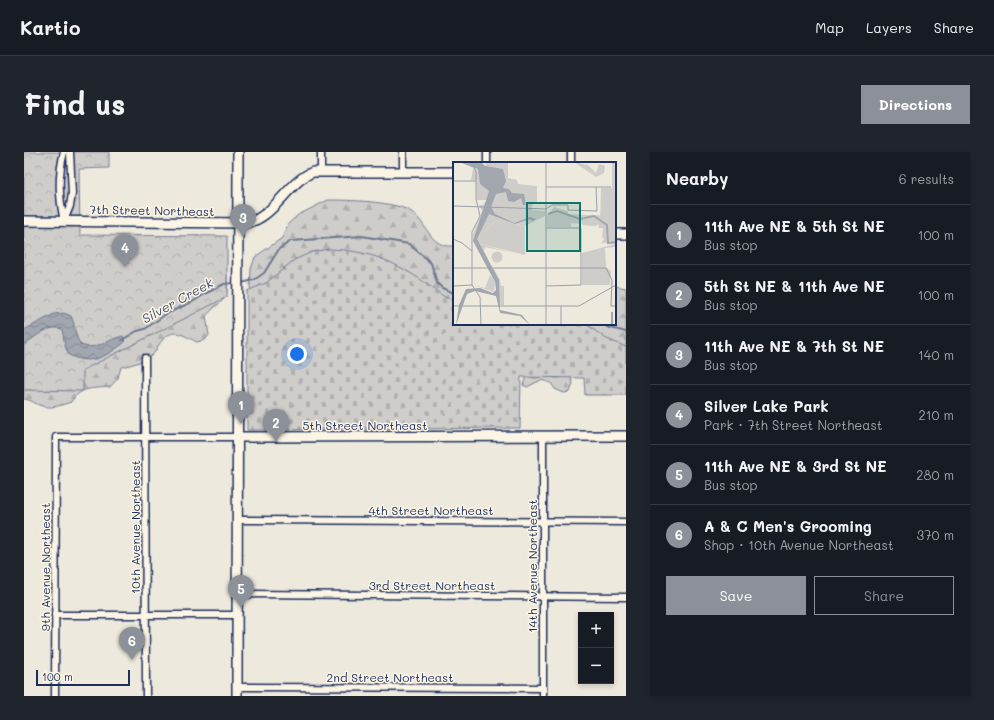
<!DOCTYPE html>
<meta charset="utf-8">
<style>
:root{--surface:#171b24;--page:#20242c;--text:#f1f3f6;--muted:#9ea1a6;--line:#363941;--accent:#8c9099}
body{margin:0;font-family:Mali,sans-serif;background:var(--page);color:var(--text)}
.controls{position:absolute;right:12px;bottom:12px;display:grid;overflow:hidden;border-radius:0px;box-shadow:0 2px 6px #0003}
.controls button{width:36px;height:36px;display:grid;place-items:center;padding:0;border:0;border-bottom:1px solid var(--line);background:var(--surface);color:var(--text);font:20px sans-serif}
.scale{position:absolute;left:12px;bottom:10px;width:94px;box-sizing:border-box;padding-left:4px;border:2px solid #1b2f5e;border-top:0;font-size:11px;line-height:14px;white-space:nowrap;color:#1b2f5e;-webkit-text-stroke:3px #fcf5e5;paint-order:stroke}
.you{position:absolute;left:273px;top:202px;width:14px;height:14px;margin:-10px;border:3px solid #fff;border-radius:50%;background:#1a73e8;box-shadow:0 0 0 6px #1a73e833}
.badge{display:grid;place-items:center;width:26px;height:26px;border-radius:50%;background:var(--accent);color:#fff;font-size:13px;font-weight:700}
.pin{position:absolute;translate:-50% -33px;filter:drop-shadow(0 1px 2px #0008)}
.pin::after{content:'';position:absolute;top:21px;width:14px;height:12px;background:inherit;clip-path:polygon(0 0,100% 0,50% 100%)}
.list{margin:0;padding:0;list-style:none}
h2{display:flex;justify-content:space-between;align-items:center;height:52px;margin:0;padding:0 16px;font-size:17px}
h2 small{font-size:13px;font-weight:400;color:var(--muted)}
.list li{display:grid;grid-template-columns:26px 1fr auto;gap:12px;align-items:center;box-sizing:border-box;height:60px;padding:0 16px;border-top:1px solid var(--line)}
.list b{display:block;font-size:15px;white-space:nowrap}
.list p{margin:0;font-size:13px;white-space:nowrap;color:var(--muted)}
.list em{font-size:13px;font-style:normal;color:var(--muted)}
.actions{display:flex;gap:8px;padding:12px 16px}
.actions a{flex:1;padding:9px 0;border:1px solid var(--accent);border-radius:0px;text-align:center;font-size:14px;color:var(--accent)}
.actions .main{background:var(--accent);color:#fff}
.map{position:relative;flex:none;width:602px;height:544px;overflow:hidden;border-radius:0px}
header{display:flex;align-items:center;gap:24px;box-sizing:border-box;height:56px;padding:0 20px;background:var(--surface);border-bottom:1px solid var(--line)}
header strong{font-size:19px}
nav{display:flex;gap:22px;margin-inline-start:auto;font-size:14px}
.intro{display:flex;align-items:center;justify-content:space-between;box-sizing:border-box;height:96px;padding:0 24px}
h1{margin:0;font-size:28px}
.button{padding:10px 18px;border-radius:0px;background:var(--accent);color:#fff;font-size:14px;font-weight:700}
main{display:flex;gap:24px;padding:0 24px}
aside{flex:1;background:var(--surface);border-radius:0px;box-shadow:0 2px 6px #0003}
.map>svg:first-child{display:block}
.forest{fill:url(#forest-firs);stroke:#757e94}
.cemetery{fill:url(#cemetery-stones);stroke:#757e94}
.park{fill:url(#park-crowns);stroke:#757e94}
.water{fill:url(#water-waves);stroke:#6c778f}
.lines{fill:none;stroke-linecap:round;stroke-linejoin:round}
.stream{stroke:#6c778f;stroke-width:2}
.street-casing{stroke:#1b2f5e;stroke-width:9}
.secondary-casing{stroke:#1b2f5e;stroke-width:12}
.street{stroke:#fcf5e5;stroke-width:6}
.secondary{stroke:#fcf5e5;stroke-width:9}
.labels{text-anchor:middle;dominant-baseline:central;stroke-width:3;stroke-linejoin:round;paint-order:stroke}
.street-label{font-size:12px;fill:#1b2f5e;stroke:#fcf5e5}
.water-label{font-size:13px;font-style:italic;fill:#445376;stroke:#fcf5e5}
.inset-river{fill:none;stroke:#a2a7af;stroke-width:2}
.inset-road{fill:none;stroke:#9a9faa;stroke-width:1}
.view{fill:#0f766e;fill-opacity:0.15;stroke:#0f766e;stroke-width:2}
.inset-edge{fill:none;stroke:#1b2f5e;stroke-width:2}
</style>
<header>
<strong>Kartio</strong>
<nav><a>Map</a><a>Layers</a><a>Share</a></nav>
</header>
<div class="intro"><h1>Find us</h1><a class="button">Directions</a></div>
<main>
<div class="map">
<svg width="602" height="544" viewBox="0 0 602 544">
<defs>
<pattern id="forest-firs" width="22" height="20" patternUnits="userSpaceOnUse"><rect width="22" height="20" fill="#cfcdca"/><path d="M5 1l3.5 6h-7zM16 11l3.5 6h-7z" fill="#b1b0b0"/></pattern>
<pattern id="cemetery-stones" width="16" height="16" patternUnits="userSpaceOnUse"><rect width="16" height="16" fill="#cfcdca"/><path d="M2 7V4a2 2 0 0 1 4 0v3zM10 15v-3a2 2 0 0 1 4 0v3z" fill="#b1b0b0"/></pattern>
<pattern id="park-crowns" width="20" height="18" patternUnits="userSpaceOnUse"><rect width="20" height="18" fill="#cfcdca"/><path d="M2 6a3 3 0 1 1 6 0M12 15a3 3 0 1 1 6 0" fill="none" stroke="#b1b0b0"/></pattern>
<pattern id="water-waves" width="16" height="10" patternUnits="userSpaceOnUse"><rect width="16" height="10" fill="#a2a7af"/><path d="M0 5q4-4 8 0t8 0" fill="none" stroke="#838892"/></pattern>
</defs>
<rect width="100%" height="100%" fill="#eee9dd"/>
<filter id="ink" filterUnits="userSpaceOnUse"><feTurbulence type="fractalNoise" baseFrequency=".025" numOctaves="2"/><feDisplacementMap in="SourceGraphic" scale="8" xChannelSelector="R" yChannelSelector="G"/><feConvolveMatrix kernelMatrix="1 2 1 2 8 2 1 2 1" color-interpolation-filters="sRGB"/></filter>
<g filter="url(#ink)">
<g class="forest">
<path d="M304,48C324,48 374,49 389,61C404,73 406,96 430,94V154L229,142L226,135L227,117L231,105L258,86L264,72L274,63Z"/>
<path d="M199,120L203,123C205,152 200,144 182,164L185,183L181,188L173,190C155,181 147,174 134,194C132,198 130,202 127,204C118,210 107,213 97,215L94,226L86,235C69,237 57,234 47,250C37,253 28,257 18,254C11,252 8,248 0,247V193Z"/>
<polygon points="591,134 602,136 602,211 553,172 591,172"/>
<polygon points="545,221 549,231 546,240 540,241 531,237 527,231 517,228 503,235 499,233 503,223"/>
</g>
<path class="cemetery" d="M305,97C356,99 382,116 422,146L430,147V172H562L581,186L602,195V243H561L560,226L497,225L496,276L223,278V139L242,131L270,108L288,100Z"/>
<polygon class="park" points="0,0 85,0 85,16 55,17 56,83 203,84 203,145 59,218 59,239 0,238"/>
<path class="water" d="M40,161L47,164C52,174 50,184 57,193C73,199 84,187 99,184L101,190C84,203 67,215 45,203L41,194L38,177C25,172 11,185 0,193V178L30,162Z"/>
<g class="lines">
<g class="stream">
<polyline points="217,131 230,128 240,121 255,97 267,89 338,84 385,92 407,111 413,131 418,136 430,141"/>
<polyline points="580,172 583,175 602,180"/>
<polyline points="98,188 113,179 121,177 142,162 170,149 181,142 200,132 210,131"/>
</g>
<g class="street-casing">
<g id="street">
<polyline points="297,0 297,19"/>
<polyline points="379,0 379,19"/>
<polyline points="463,0 463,11"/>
<polyline points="547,0 547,11"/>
<polyline points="40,69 46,54 48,42 46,0"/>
<path d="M40,69C35,47 34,22 40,0"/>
<polyline points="121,206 122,544"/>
<polyline points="213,368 602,370"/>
<polyline points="213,442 602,445"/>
<polyline points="31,463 213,463"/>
<polyline points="213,535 519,536"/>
<polyline points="31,544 32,285 213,285"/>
<polyline points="519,544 519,284"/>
</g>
</g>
<g class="secondary-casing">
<g id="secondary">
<path d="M0,69L221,71C250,67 263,30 289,20H430"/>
<polyline points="591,82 602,82"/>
<polyline points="213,285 602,284"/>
<polyline points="213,544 214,0"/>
</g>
</g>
<use href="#street" class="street"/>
<use href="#secondary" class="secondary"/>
</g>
</g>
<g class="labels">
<g class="street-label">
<text transform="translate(128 58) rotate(1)">7th Street Northeast</text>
<text x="341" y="273">5th Street Northeast</text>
<text x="407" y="358">4th Street Northeast</text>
<text transform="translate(111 375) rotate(-90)">10th Avenue Northeast</text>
<text transform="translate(508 414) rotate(-90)">14th Avenue Northeast</text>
<text transform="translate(21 415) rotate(-90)">9th Avenue Northeast</text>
<text x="408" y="433">3rd Street Northeast</text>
<text x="366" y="525">2nd Street Northeast</text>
</g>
<g class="water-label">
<text transform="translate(153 148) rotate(-29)">Silver Creek</text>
</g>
</g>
<g transform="translate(429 10)">
<rect width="163" height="163" fill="#eee9dd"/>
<path d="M121,0L135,3L143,11L146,2L152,4L151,11L143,15ZM101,45L115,49V52L158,54V79L148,82L151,77L149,75L150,66H146L145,62L142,64L129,63L128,60L94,54Z" fill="#cfcdca"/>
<path d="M99,50L122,55L128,58V62L118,61V65H94V53ZM44,58L72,64V93L27,82L25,75Z" fill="#cfcdca"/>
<path d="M7,0H28L32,5L33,0L55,1V16L64,18L65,22L84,24V40L79,43V48L92,49V54L72,64L44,58L26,74L27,82L59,91L32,85L31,89L39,106L26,82L20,80V72L29,49L26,43H30L34,38H24L23,18H18L20,6ZM159,0H163V85L152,86L153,105L158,109L157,123H129V91L162,82H158V58L147,64L148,26H159ZM39,107H41L47,118L48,124H51V143H46V120ZM37,113L42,120L41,130L20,123L32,126Z" fill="#cfcdca"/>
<path d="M38.5 95a5.5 5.5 0 1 1 11 0a5.5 5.5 0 1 1-11 0Z" fill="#cfcdca"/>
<path d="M11,0H28L32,4L50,7L53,19L50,26L56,27L59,31L71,32L73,43H70L68,36L61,40L55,39L53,30L43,32L38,45L42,52L61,61L77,55L83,57L79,59L77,57L62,62L36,52L24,77L46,118L47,148L69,153L77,163L67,154L47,151L43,134L22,129L14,132L3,163L6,143L13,127L27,126L40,131L43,128L42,120L20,79L36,29L27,22L25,7Z" fill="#a2a7af"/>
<path class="inset-river" d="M95,52L104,49L127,57L141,54L154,63L155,81L163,80M159,163V150"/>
<path class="inset-road" d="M8,0L21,5L23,10V37L27,54L19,70V89M93,0V144M0,19H23M93,25H158M0,44L93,47M93,47L99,43H115V48L144,49L143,25M93,66H128V123L93,124M0,77L9,81L19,89V123L27,135L28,163M0,106H153L159,118L158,144H163M0,124L19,123M0,144H126L163,123M108,144V163M0,163V0M93,163V144"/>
<path class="view" d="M74,41H127V89H74Z"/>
<rect width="163" height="163" class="inset-edge"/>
</g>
</svg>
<div class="controls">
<button>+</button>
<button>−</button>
</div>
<div class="scale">100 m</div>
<div class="you"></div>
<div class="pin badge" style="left:217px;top:272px">1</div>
<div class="pin badge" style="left:252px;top:290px">2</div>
<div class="pin badge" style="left:219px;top:85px">3</div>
<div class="pin badge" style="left:101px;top:115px">4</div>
<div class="pin badge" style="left:217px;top:456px">5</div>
<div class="pin badge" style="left:108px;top:508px">6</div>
</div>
<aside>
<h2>Nearby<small>6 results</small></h2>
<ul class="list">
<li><span class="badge">1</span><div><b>11th Ave NE &amp; 5th St NE</b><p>Bus stop</p></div><em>100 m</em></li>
<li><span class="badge">2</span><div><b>5th St NE &amp; 11th Ave NE</b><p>Bus stop</p></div><em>100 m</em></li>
<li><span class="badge">3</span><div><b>11th Ave NE &amp; 7th St NE</b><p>Bus stop</p></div><em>140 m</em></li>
<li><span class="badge">4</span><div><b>Silver Lake Park</b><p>Park · 7th Street Northeast</p></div><em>210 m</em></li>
<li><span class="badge">5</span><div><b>11th Ave NE &amp; 3rd St NE</b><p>Bus stop</p></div><em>280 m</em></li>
<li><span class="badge">6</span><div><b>A &amp; C Men's Grooming</b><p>Shop · 10th Avenue Northeast</p></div><em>370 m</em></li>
</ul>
<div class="actions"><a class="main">Save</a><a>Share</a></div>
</aside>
</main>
